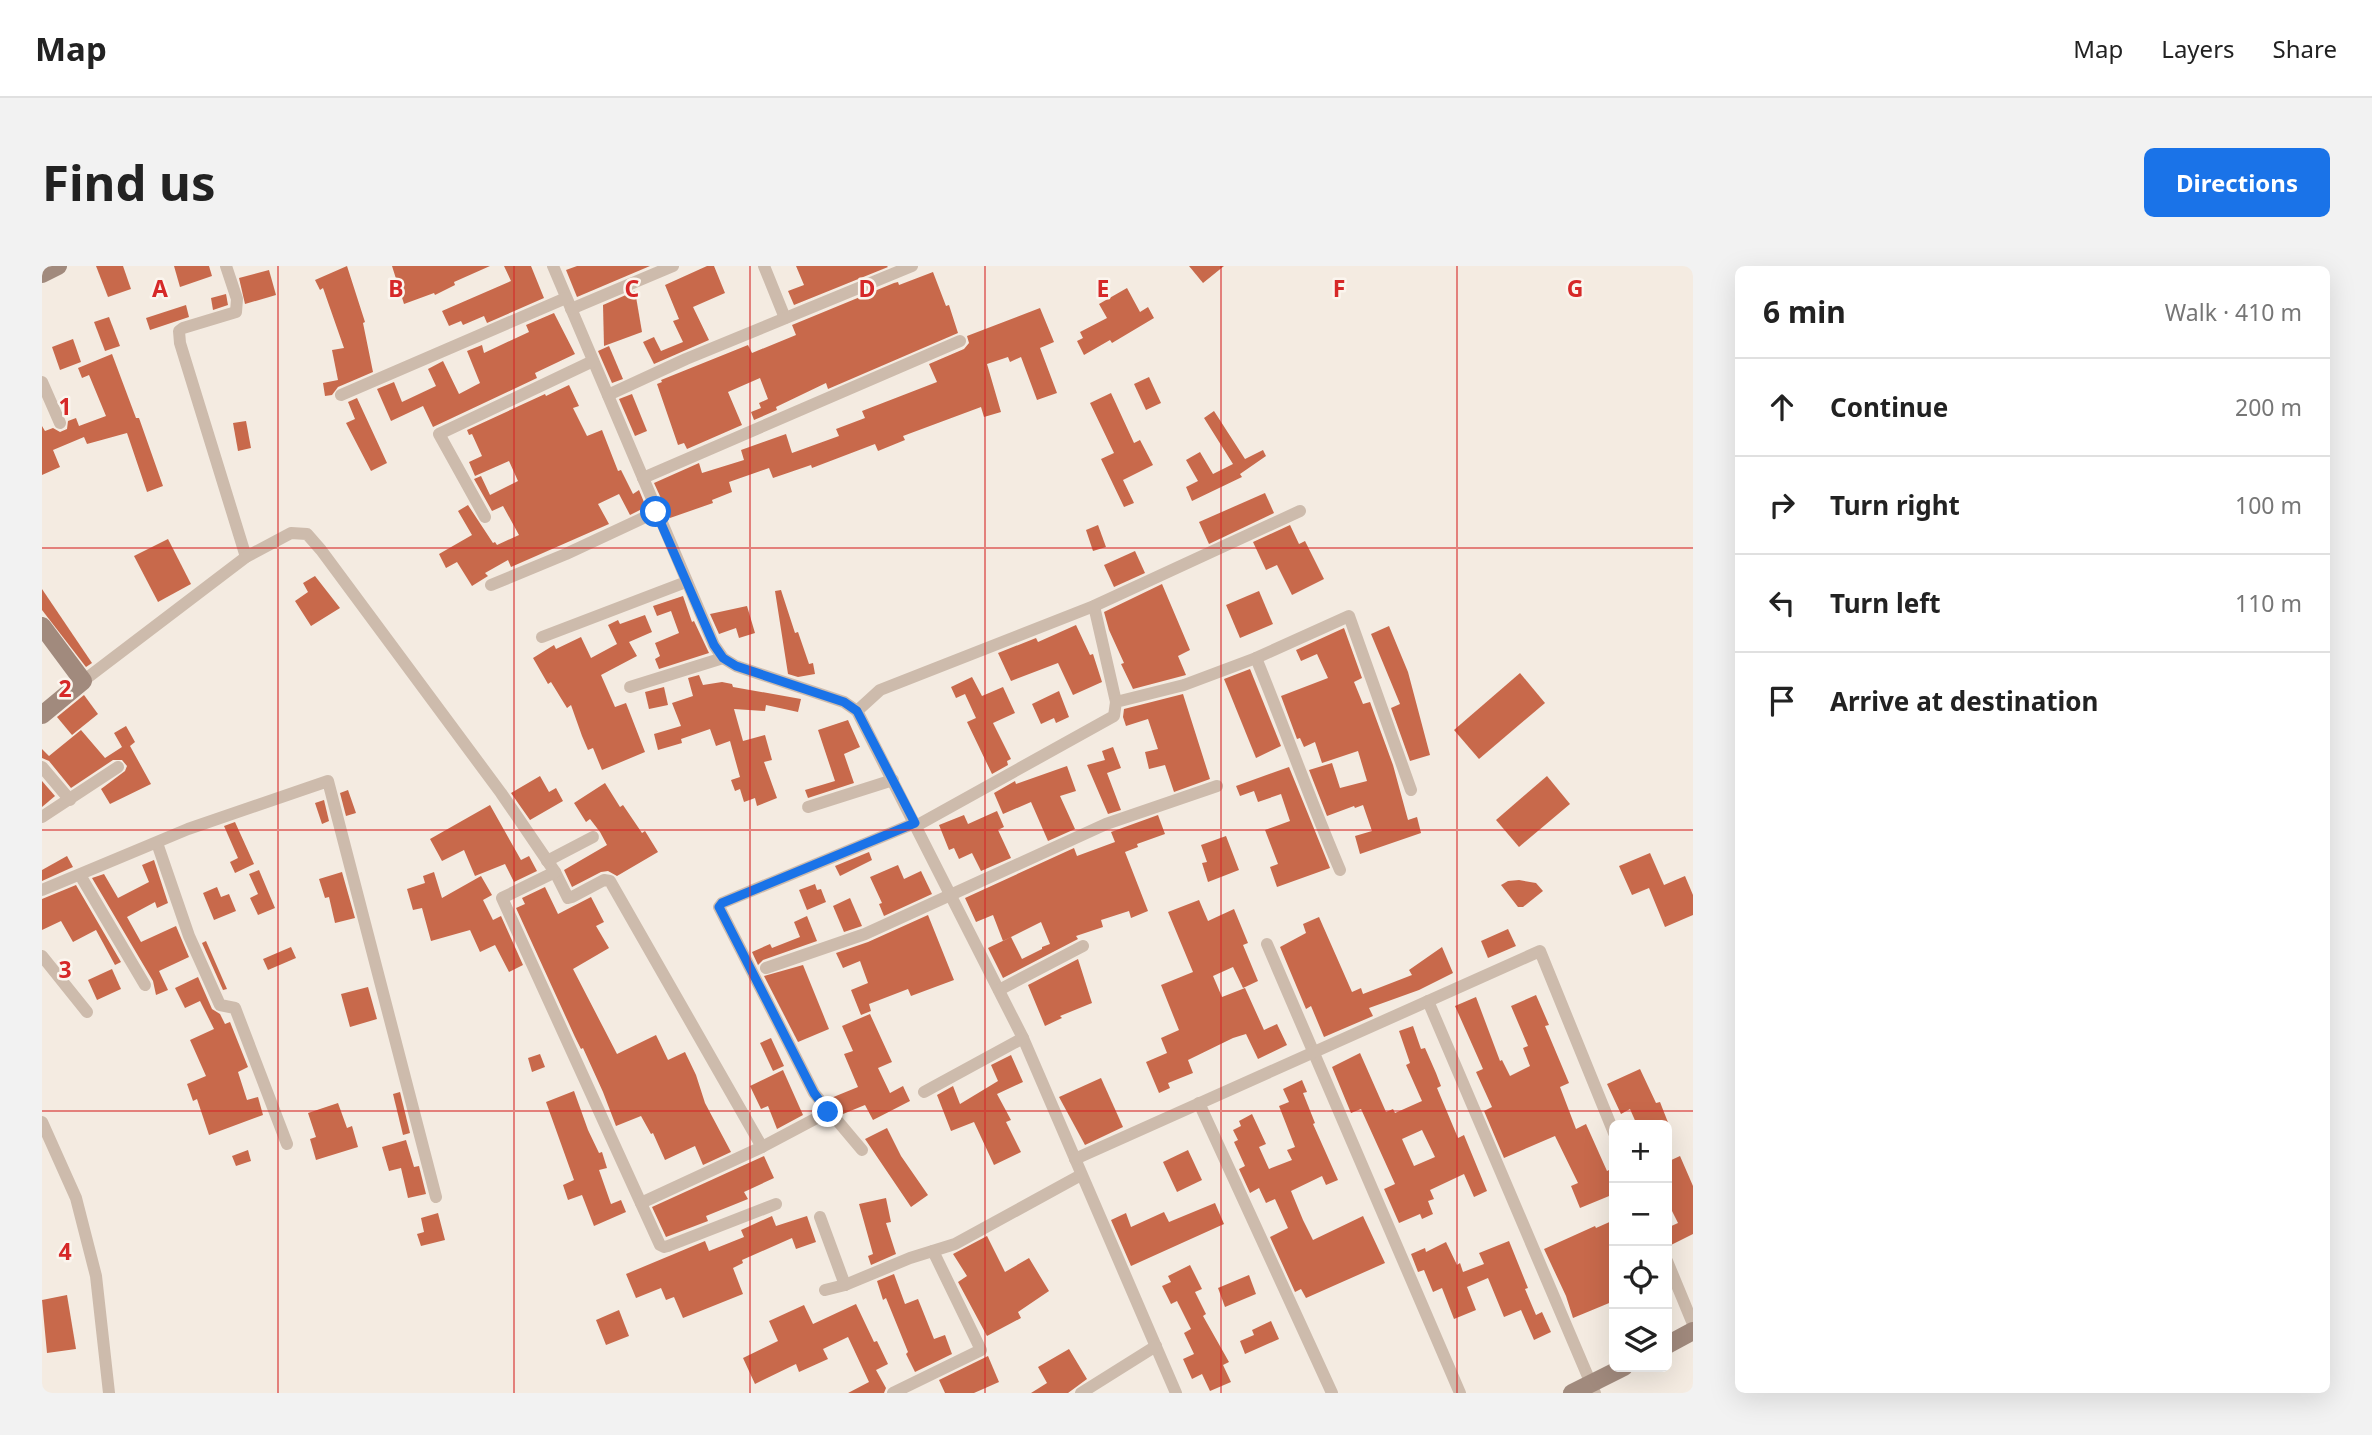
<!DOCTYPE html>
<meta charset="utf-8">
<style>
:root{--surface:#fff;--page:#f2f2f2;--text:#222;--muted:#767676;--line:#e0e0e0;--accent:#1a73e8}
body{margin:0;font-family:"Noto Sans",sans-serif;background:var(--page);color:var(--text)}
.controls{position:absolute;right:21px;bottom:21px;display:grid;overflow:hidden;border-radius:10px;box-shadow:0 7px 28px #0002}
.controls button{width:63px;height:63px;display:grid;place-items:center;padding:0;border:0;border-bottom:2px solid var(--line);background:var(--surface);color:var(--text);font:35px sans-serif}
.stop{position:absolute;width:21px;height:21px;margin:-16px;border:5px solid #1a73e8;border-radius:50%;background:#fff}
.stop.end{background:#1a73e8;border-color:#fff;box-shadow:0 2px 7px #0008}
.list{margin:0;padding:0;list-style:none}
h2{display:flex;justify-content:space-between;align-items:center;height:91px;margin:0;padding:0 28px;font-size:30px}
h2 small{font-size:23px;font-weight:400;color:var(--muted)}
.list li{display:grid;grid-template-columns:46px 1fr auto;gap:21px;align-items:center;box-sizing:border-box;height:98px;padding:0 28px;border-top:2px solid var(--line)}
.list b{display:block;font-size:26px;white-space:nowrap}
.list em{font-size:23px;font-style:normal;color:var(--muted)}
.icon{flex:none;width:38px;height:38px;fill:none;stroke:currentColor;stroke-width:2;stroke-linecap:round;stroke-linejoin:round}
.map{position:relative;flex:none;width:1651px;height:1127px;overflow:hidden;border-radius:10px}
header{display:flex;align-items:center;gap:42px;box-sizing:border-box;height:98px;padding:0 35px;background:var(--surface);border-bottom:2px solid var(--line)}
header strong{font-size:33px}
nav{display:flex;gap:38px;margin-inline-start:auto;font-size:24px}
.intro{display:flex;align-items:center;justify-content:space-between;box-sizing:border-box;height:168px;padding:0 42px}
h1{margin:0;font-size:49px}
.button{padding:18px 32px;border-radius:10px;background:var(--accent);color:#fff;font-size:24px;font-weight:700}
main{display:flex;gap:42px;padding:0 42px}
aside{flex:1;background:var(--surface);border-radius:10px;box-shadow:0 7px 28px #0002}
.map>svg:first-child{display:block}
.building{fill:#c8694b;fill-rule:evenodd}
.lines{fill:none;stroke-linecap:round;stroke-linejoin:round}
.street{stroke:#cdbbac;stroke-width:12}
.secondary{stroke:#a18a7d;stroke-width:18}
.route{stroke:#1a73e8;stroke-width:9}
.grid{fill:none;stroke:#d62828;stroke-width:2;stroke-opacity:0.55}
.grid-label{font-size:23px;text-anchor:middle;font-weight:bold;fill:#d62828;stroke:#fbf5ee;stroke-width:5;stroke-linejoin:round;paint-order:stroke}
</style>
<header>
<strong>Map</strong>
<nav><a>Map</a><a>Layers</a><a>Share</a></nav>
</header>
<div class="intro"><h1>Find us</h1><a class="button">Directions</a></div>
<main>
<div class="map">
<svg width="1651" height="1127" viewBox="0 0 1651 1127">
<rect width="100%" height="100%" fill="#f4ebe1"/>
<g class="building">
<polygon points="54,0 81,0 89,23 66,31"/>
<polygon points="132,0 167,0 170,10 138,21"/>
<polygon points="305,0 323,56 321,57 331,106 296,121 290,129 283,130 281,117 296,114 290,84 302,82 281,22 278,24 273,14"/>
<polygon points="350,0 448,0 412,16 413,19 393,29 392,27 362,38"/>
<polygon points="462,0 489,0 502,32 445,57 442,50 421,59 419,55 407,60 400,45 469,15"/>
<polygon points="535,0 608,0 535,31 524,4"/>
<polygon points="665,0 672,0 683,27 651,41 667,74 612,98 601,76 612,71 619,85 641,76 631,55 637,53 623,19"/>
<polygon points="754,0 845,0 846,1 752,39 746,25 762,19"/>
<polygon points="1147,0 1182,0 1161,17"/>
<polygon points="227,4 234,29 203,38 197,12"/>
<polygon points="891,6 904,40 907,39 916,67 786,123 784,117 734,141 735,144 712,154 709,146 719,142 717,137 726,133 718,112 686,126 700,159 645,183 642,177 636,179 615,118 620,116 619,114 706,79 710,87 754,69 750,59 852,17 856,16 857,19"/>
<polygon points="1085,22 1098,46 1106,41 1112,52 1070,77 1068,74 1042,89 1035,75 1041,72 1038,66 1065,52 1057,38"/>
<polygon points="593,25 600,66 562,80 561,39"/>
<polygon points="184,28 186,39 171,44 169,32"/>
<polygon points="144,39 147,51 108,64 104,52"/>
<polygon points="998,42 1012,76 998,82 1015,127 995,134 979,91 968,96 966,91 945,98 959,146 942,151 939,141 861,170 863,174 836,185 833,178 770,202 769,199 731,212 727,202 687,216 690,226 670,234 671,237 628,252 612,217 657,197 660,207 702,194 699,184 744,168 750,187 797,170 794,163 823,152 820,145 895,116 887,98 922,83 927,77 925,70"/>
<polygon points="512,47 533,88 493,107 495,112 391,161 381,140 349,155 335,123 352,116 360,136 394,120 386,103 401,95 417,128 438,117 425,85 440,79 442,87 487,66 484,59"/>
<polygon points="67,51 78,80 63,85 52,56"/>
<polygon points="31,73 39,96 18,104 10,81"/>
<polygon points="567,80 581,113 570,117 556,85"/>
<polygon points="70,88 94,152 97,152 121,220 105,226 85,167 45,178 42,171 11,184 18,201 0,209 0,160 3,165 11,162 18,166 25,163 26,155 34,152 37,160 64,150 47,109 40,112 36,102"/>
<polygon points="1107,111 1119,137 1104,144 1092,118"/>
<polygon points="527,119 537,140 531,142 545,170 560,164 576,205 579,204 591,228 597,224 604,241 588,249 577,228 556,238 567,258 469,301 466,294 443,307 446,310 430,320 415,296 404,302 397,288 430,269 416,245 426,239 451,277 453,276 455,279 477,269 461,240 450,245 432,213 439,210 448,229 476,215 467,195 433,210 427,196 440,190 430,168 427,169 425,164 503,128 504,130"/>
<polygon points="1069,127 1092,177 1098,174 1111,199 1081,214 1092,237 1082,241 1059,193 1072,187 1048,137"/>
<polygon points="590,128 605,165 593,170 577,133"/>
<polygon points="315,132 345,197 329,205 304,157 313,153 306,136"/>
<polygon points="1172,145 1203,193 1221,184 1224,190 1198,208 1200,211 1150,235 1144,221 1156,215 1144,194 1158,186 1171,208 1191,198 1162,152"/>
<polygon points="204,155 209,182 196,185 191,157"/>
<polygon points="1223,227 1232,247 1167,278 1157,256"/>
<polygon points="1056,259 1064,281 1051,285 1044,264"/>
<polygon points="1248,259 1257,278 1263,275 1282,313 1250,329 1235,299 1224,304 1211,276"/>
<polygon points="126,273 149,318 116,336 92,290"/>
<polygon points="1093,285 1103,307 1072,321 1062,299"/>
<polygon points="273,310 298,342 269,360 253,335 266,326 261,317"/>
<polygon points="1120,318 1148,384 1136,390 1144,409 1091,423 1079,398 1082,397 1067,364 1062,346"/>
<polygon points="0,323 50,397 44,401 0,344"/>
<polygon points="739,324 753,367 756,366 767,398 771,397 773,408 756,411 746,408 733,325"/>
<polygon points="1217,325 1231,358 1198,372 1184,339"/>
<polygon points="641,330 650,356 652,355 667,387 617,403 613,393 618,390 613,377 637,367 629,345 615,350 611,340"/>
<polygon points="705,340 713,367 697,372 694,362 677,368 668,348"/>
<polygon points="603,349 610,366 587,376 595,390 559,409 573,441 584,437 603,486 560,504 551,482 546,484 540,470 529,439 525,442 509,416 506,418 491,392 512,379 514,383 539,371 549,392 575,378 566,359 576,354 578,358"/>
<polygon points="1034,359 1048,389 1051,388 1060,416 1031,429 1016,397 969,415 956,387 994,372 996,376"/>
<polygon points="1347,360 1366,406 1388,489 1368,495 1349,442 1358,438 1329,368"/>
<polygon points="1302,362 1320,412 1312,416 1321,438 1328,436 1351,499 1366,554 1375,551 1379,567 1318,588 1313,570 1330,565 1321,539 1313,542 1312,540 1285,550 1267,504 1290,497 1298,522 1325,515 1316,485 1280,497 1273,476 1262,481 1258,472 1255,473 1239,430 1286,412 1275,388 1259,395 1254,384"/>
<polygon points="1208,403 1239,480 1214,492 1182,413"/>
<polygon points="1478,407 1503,437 1437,493 1412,464"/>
<polygon points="657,409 661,419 680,416 690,418 691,421 759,433 756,446 724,439 723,445 692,443 701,475 723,469 730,494 722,496 735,532 715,540 713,532 702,536 698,523 693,525 689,514 698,511 688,475 674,480 668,463 639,473 640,477 616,484 612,468 639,460 630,437 651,430 646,412"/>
<polygon points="930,411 940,430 961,421 973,447 951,457 969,493 965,495 966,499 950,508 925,456 934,452 923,428 914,432 909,421"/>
<polygon points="622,421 626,439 607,443 603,426"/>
<polygon points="1017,425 1027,451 1014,457 1012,452 999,458 990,438"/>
<polygon points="1141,428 1168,513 1132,526 1123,499 1107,503 1103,486 1116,483 1106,453 1084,460 1081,451 1082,443"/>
<polygon points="42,429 56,448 30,469 15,451"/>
<polygon points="806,454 818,481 802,488 812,517 766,532 763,524 793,515 776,464"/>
<polygon points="84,460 93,476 88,480 109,518 68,538 59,523 83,505 85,500 80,494 71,494 29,522 7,495 0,492 0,483 7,490 39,464 63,492 80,481 72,467"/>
<polygon points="1071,481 1079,502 1065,507 1079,544 1066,548 1045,499 1063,494 1060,485"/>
<polygon points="1025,500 1034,525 1018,530 1033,563 1006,575 989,536 961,548 952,527 973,515 974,518"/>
<polygon points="1247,501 1288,602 1235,621 1228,601 1236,598 1223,564 1248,555 1239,528 1216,536 1212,525 1198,530 1194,520"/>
<polygon points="498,510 507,526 514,522 521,535 488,554 469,527"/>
<polygon points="1505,510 1528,538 1477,581 1454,554"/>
<polygon points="0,515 13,530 0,541"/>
<polygon points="563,517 578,541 581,539 600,567 603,565 616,586 575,610 566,605 559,606 530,621 522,604 565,579 558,566 548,553 544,556 532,537"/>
<polygon points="306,524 314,547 304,550 298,527"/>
<polygon points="282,534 287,555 280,558 273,537"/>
<polygon points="448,539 479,594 487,590 495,605 472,616 463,598 433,610 422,584 400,595 388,573"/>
<polygon points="955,545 962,561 956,564 969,592 939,605 930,587 917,593 912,582 907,584 897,559 922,549 926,558"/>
<polygon points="1116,549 1123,568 1095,578 1096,581 1083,586 1106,645 1089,652 1087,645 1059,654 1061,661 1034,670 1036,673 961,712 946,682 969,671 980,693 1000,683 1000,681 1008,678 999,656 961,675 951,649 934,656 923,632 1032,582 1035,590 1073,576 1069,566"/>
<polygon points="193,556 212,598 193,607 188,596 196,592 182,560"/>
<polygon points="1184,570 1197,604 1166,616 1160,597 1165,596 1159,579"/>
<polygon points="827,586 830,594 798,610 793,600"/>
<polygon points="1608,587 1622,619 1643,610 1651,629 1651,649 1623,661 1607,622 1590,629 1577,600"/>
<polygon points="25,590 31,601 0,615 0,604"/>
<polygon points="112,594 126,637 115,642 113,636 85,651 99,676 134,660 147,691 117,705 126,724 114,729 111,715 50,612 62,608 76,632 107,616 100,599"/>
<polygon points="856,599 862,613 879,605 890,628 842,650 837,638 840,637 828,611"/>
<polygon points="217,604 233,642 216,649 208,632 216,628 207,608"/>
<polygon points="300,606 313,652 293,657 287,631 283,632 277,613"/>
<polygon points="392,606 400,632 439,610 450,629 441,634 451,654 459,650 481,699 467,706 453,679 438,686 428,664 389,675 380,642 371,644 365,623 383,617 381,610"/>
<polygon points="1477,614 1494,617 1501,625 1481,641 1476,641 1459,619 1466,615"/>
<polygon points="773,618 775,624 779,623 784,636 765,644 757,624"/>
<polygon points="34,619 79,696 73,699 54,664 31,676 19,655 0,664 0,633"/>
<polygon points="175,621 179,631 187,628 194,645 172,654 161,627"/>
<polygon points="503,621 516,648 549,631 562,656 554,660 567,682 531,703 575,788 614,769 626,794 643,786 654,809 663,837 689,886 661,899 653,880 623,894 611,867 609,868 599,850 574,860 561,826 541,782 539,783 533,771 474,642 483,638 480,632"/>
<polygon points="808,632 820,660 802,666 791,640"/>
<polygon points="1157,634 1166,655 1192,643 1206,677 1201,679 1216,715 1201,722 1191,701 1171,710 1180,731 1203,722 1222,764 1235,758 1245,779 1216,793 1204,768 1191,772 1146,794 1151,807 1126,817 1128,822 1117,827 1104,796 1125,787 1119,772 1137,764 1119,719 1151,706 1126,646"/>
<polygon points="886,649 912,714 869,730 866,723 827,738 829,745 819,749 809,724 826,717 818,695 801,702 794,687 826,676"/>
<polygon points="765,650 775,675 721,694 716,699 710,686 728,678 730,682 758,671 752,656"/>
<polygon points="1277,651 1310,726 1319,722 1321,728 1370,709 1367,704 1400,681 1411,707 1377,724 1327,742 1331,750 1282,771 1269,740 1264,743 1238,681 1264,667 1261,658"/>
<polygon points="1466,663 1474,680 1446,692 1439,675"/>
<polygon points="164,675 185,723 181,724 160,677"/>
<polygon points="249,681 254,692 226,704 221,693"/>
<polygon points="1036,693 1050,737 1018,750 1020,752 1003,760 986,719"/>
<polygon points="761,699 787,763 756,776 722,710"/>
<polygon points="70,703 79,723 55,734 46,714"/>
<polygon points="156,711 170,743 178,748 183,758 188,756 206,801 196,806 205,834 216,831 221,849 167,869 155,833 151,835 145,818 164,810 148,774 172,763 158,735 143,742 133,722"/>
<polygon points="326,721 335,753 308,761 299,728"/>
<polygon points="1494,729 1507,759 1503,760 1527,817 1518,821 1534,863 1544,858 1565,905 1567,904 1572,917 1572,928 1538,942 1529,920 1536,917 1513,870 1462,892 1442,845 1450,841 1434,806 1441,803 1413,740 1434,731 1458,795 1460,794 1468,810 1488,800 1481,782 1486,780 1469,740"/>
<polygon points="828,748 850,796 836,802 848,827 861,820 868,835 831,854 823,839 801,848 789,832 816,821 802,788 811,785 800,760"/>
<path d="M1371,760L1379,783L1383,782L1394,807L1399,820L1395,822L1416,872L1422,869L1445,925L1432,931L1422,908L1388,924L1392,933L1386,935L1391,948L1380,953L1378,948L1357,957L1342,923L1353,918L1319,843L1309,847L1290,801L1318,787L1344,846L1351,843L1353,847L1380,835L1364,799L1368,797L1357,765ZM1380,864L1393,891L1372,900L1360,873Z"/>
<polygon points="729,772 742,800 731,805 718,777"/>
<polygon points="498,788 503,801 490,806 486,792"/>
<polygon points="969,789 981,816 955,828 969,854 964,856 979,886 952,899 932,856 909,865 895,829 911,820 918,838 956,815 949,799"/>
<polygon points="1598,803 1614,837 1618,836 1627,859 1608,859 1607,855 1595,859 1588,843 1579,848 1565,818"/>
<polygon points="741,804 761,849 735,863 726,840 719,843 708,820"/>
<polygon points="1059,812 1081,861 1043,879 1017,831"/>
<polygon points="1260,814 1265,826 1261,827 1273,857 1271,858 1296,914 1284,919 1280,910 1249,925 1261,954 1271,974 1321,950 1343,997 1264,1032 1259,1023 1253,1026 1228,971 1246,962 1233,933 1224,937 1217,922 1208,927 1197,903 1203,900 1192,876 1196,874 1191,864 1199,860 1197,855 1210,848 1224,878 1217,881 1227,903 1250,894 1245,884 1253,881 1237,840 1247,836 1241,823"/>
<polygon points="532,825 546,864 557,887 560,886 565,902 557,904 569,938 579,934 584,946 552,960 540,929 526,934 521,919 532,914 504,836"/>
<polygon points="358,826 368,867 361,869 351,828"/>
<polygon points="296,837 305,862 310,860 316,881 274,894 268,873 274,871 266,847"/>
<polygon points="845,862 859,890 886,929 869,941 823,873"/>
<polygon points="364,874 372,901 377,900 384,928 366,932 359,902 347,905 340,881"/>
<polygon points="206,884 209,895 194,900 190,890"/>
<polygon points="1146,884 1160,914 1135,926 1121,896"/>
<polygon points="722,890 732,912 702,926 706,933 664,950 666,955 624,971 610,941"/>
<polygon points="1638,890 1651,920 1651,968 1625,981 1625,962 1636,957 1625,935 1625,896"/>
<polygon points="844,932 849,956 844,957 854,988 829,999 826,990 831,988 817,938"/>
<polygon points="1173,937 1182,958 1089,1000 1069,954 1084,947 1089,961 1122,946 1127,956"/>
<polygon points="396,947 403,974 379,980 375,968 382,966 379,952"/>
<polygon points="730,950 734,960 765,950 774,976 754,983 750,972 700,994 701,997 691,1002 701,1028 641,1052 632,1031 624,1034 619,1022 594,1032 584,1008 663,975 667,985 702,971 699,964"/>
<polygon points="1572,954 1572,1035 1531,1052 1524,1030 1502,983 1553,960 1554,962"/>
<polygon points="945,970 963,1006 987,992 1007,1025 976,1046 979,1052 945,1070 916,1016 925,1010 911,988"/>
<polygon points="1467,975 1486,1022 1483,1023 1494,1049 1500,1046 1509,1066 1492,1074 1479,1044 1462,1051 1446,1012 1425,1021 1434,1044 1412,1053 1400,1022 1391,1026 1382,1004 1376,1006 1369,988 1383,982 1384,986 1404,976 1415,999 1418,997 1421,1006 1442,998 1437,987"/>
<polygon points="1148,999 1160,1023 1153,1026 1164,1048 1161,1050 1187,1096 1181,1099 1189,1116 1168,1125 1160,1108 1150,1113 1141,1093 1152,1088 1142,1067 1149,1063 1135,1035 1129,1038 1120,1020 1129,1016 1126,1010"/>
<polygon points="852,1008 863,1038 876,1033 892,1073 903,1069 910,1088 873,1106 864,1088 866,1086 844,1032 841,1034 835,1015"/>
<polygon points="1207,1009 1214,1028 1183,1041 1176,1022"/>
<polygon points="25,1029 34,1083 5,1087 0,1034"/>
<polygon points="814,1038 832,1076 835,1075 846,1098 834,1104 844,1122 842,1127 806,1127 827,1116 806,1071 781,1083 786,1093 757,1106 754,1098 713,1118 701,1092 736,1075 727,1055 762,1039 771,1058"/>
<polygon points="577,1044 587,1070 564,1079 554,1054"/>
<polygon points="1229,1055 1237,1073 1203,1088 1198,1075 1212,1069 1210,1064"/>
<polygon points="1027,1083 1045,1113 1026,1127 989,1127 1005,1117 996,1101"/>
<polygon points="946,1090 957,1116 932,1127 903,1127 897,1114"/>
</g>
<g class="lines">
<g class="street">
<polyline points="184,0 195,33 194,46 141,62 137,65 138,77 204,291"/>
<polyline points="511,0 672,379 681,392 694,400 802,436 815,445 981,772 1134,1127"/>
<polyline points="722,0 743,52"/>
<polyline points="529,43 631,0"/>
<polyline points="0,116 18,157"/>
<polyline points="299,129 524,32"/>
<polyline points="566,129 644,93 870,0"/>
<polyline points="601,212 918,75"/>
<polyline points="443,251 397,168 551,95"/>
<polyline points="449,319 524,288 614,246"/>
<polyline points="1052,340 1074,436"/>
<polyline points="500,371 644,316"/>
<path d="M1214,392C1243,463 1268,534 1298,604"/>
<polyline points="41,415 204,291 249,267 265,268 279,284 459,527 513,606 526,632 530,631 562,614 568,615 720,881"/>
<polyline points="588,421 681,392"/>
<polyline points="815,445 838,424 1052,340 1258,245"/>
<polyline points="0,501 28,534"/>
<polyline points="766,541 851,514"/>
<polyline points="0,551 76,501"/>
<polyline points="874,560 1072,450 1074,436 1142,419 1214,392 1307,350 1369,524"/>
<polyline points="115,577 147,670 178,739 193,742 245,878"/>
<polyline points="505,595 551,571"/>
<polyline points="513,606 460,632 618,979 622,981 626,980 734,938"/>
<polyline points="38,609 103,719"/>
<polyline points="0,624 146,563 286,515 394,931"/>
<polyline points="1225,678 1418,1127"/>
<polyline points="0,690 45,746"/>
<polyline points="724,702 823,668 1064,558 1175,520"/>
<polyline points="957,724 1041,680"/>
<polyline points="1386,735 1553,1127"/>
<polyline points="882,826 981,772"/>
<polyline points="1157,837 1290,1127"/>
<polyline points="0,856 34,932 54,1010 67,1127"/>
<polyline points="820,884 772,827 677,641 680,637 873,557"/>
<polyline points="1033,893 1498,685 1572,867"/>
<polyline points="599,937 720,881 786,846"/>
<polyline points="778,951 803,1019"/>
<polyline points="1625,995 1651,1058"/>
<polyline points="783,1024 803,1019 868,992 913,978 1039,909"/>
<polyline points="851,1127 939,1084 891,985"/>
<polyline points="1039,1127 1114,1080"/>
</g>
<g class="secondary">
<polyline points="0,8 16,0"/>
<polyline points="0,360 41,415 0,449"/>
<polyline points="1625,1079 1651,1065"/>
<polyline points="1530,1127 1582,1101"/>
</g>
</g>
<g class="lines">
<polyline class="route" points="614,246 672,379 681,392 694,400 802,436 815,445 873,557 680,637 677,641 772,827 786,846"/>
</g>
<path class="grid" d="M236,0V1127M472,0V1127M708,0V1127M943,0V1127M1179,0V1127M1415,0V1127M0,282H1651M0,564H1651M0,845H1651"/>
<g class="grid-label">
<text x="118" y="31">A</text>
<text x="354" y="31">B</text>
<text x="590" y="31">C</text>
<text x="825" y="31">D</text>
<text x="1061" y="31">E</text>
<text x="1297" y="31">F</text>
<text x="1533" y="31">G</text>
<text x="23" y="149">1</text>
<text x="23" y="431">2</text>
<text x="23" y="712">3</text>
<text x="23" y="994">4</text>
</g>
</svg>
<div class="controls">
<button>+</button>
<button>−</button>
<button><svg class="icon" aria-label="locate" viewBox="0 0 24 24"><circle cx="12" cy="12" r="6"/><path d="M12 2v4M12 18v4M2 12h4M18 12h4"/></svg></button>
<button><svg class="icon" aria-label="layers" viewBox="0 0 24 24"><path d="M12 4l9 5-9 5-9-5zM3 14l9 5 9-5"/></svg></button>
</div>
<div class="stop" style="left:614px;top:246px"></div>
<div class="stop end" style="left:786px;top:846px"></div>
</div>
<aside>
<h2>6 min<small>Walk · 410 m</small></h2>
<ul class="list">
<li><svg class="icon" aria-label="ahead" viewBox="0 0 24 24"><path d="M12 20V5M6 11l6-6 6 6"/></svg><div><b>Continue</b></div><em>200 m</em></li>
<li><svg class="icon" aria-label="right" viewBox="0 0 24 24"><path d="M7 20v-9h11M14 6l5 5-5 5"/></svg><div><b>Turn right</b></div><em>100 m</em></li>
<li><svg class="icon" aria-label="left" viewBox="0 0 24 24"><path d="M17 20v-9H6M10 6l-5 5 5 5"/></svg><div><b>Turn left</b></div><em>110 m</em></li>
<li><svg class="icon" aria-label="arrive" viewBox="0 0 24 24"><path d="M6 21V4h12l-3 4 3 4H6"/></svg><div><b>Arrive at destination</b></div></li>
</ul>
</aside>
</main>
